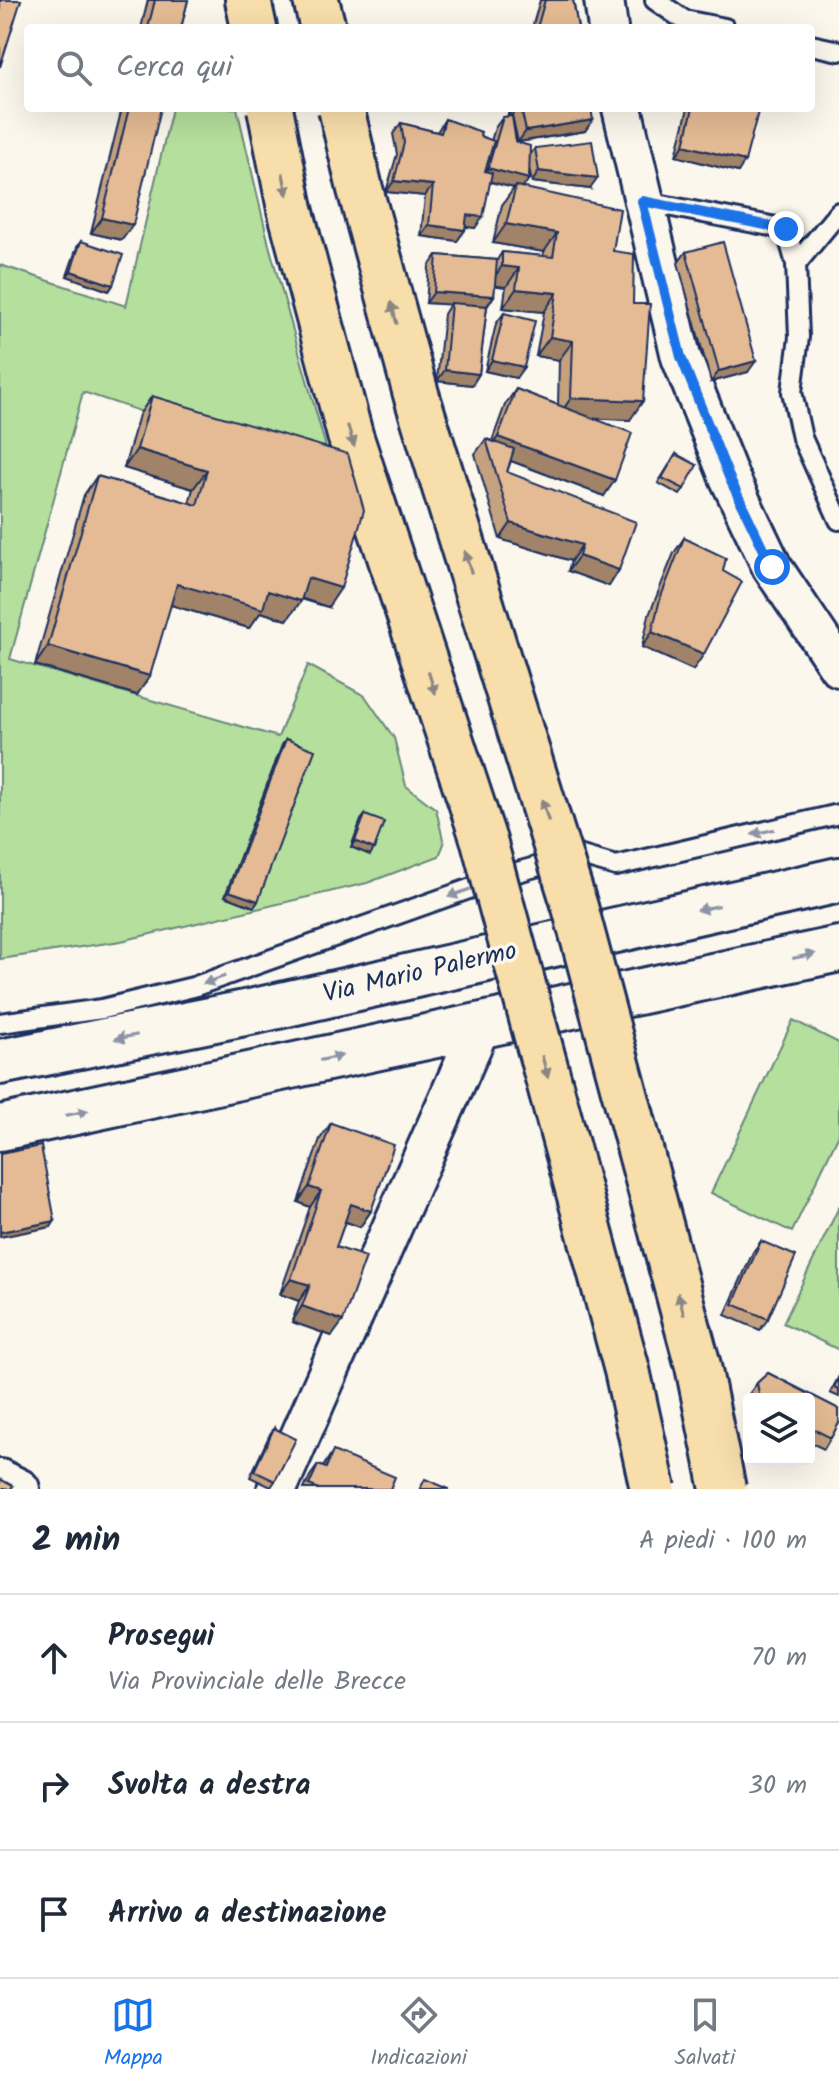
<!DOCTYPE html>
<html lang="it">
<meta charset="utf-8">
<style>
:root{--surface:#fff;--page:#f6f6f7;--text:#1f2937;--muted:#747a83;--line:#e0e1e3;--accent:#1a73e8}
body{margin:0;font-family:Kalam,sans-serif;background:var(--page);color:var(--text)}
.controls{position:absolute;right:24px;bottom:24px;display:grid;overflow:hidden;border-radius:8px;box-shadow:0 8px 32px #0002}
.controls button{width:72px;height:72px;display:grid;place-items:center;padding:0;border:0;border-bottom:2px solid var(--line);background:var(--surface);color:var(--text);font:40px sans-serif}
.stop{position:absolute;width:24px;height:24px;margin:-18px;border:6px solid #1a73e8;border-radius:50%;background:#fff}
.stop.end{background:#1a73e8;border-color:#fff;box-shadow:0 2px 8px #0008}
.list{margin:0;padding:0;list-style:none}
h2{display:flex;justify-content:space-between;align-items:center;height:104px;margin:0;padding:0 32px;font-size:34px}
h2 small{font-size:26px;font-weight:400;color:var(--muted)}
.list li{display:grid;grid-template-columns:52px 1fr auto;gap:24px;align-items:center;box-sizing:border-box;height:128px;padding:0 32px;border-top:2px solid var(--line)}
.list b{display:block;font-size:30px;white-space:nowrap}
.list p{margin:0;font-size:26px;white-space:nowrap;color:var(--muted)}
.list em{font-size:26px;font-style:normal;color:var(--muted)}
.icon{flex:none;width:44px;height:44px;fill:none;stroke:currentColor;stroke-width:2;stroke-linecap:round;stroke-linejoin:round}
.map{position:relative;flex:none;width:839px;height:1489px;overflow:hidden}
.search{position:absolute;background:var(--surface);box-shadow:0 8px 32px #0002;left:24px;right:24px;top:24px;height:88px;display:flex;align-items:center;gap:20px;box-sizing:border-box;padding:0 28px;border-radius:8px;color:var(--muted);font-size:30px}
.sheet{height:488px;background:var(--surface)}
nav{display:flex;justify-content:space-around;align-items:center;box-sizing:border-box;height:112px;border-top:2px solid var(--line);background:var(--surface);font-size:22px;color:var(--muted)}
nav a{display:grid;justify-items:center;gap:4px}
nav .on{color:var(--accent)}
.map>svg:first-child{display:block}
.green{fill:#b5df9c;stroke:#68877d;stroke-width:2}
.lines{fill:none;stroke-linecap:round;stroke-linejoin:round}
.lane-casing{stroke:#1b2f5e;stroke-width:24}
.street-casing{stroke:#1b2f5e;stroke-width:44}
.secondary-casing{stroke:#1b2f5e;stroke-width:50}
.highway-casing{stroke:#1b2f5e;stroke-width:50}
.lane{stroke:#fbf7ec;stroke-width:18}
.street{stroke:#fbf7ec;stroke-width:38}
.secondary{stroke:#fbf7ec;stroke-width:44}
.highway{stroke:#f8deab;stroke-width:44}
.highway-bridge-casing{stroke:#1b2f5e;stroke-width:50;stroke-linecap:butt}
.highway-bridge{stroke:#f8deab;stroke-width:44}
.wall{fill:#c4a17f;stroke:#1b2f5e;stroke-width:2}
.shaded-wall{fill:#a08368;stroke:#1b2f5e;stroke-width:2}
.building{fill:#e4bb94;stroke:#1b2f5e;stroke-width:2}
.oneway{fill:#8a8684}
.oneway2{fill:#8b93a5}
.route{stroke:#1a73e8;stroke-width:10}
.labels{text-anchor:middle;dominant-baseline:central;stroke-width:7;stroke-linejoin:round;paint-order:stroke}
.street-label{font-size:26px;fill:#1b2f5e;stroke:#fbf7ec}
</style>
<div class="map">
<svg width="839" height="1489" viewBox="0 0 839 1489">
<rect width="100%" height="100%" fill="#fbf7ec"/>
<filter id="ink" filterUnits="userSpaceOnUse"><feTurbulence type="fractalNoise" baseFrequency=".0125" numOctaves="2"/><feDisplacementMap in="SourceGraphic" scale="16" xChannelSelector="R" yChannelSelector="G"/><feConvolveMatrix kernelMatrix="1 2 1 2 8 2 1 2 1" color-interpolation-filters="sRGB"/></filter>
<g filter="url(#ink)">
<g class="green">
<polygon points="172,108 237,108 269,245 334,476 83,392 10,659 278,737 308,665 365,696 394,738 406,786 436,809 444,844 439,856 367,883 121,941 0,959 0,265 126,306"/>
<polygon points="793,1020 839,1043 839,1134 792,1232 711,1193"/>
<polygon points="839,1207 839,1350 783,1323"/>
</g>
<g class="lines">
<g class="lane-casing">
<g id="lane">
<polyline points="655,0 684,20 725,28"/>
<polyline points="811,45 839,51"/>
<polyline points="642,201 786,229 796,264 799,337 792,392 802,438 839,520"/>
<polyline points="796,264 839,212"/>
<polyline points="0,1023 102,1009 193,987 514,873 578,855 616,866 839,814"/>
</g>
</g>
<g class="street-casing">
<g id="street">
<polyline points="604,0 608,28"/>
<polyline points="622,108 681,357 729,477 772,567 839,667"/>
<polyline points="0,1479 20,1489"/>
<polyline points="277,1489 481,1025"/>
</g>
</g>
<g class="secondary-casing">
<g id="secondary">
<polyline points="0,1062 255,1011 839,880"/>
<polyline points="0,1128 839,949"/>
</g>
</g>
<g class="highway-casing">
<g id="highway">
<polyline points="248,0 254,28"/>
<polyline points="316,0 323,28"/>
</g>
</g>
<use href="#lane" class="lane"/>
<use href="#street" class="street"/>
<use href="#secondary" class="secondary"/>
<use href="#highway" class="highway"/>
<g class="highway-bridge-casing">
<g id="highway-bridge">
<polyline points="270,108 290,209 350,435 484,841 627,1370 653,1489"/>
<polyline points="341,108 360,189 416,394 575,907 698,1366 723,1489"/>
</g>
</g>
<use href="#highway-bridge" class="highway-bridge"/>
</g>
<g class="wall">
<polygon points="148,0 188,0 181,28 141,28"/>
<polygon points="540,0 573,0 578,28 532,28"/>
<polygon points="122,108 161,108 122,240 91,233"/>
<polygon points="510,108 591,108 585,131 518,142 512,115 509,116 516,142 530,155 535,148 590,189 532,182 529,169 522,188 613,251 630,420 592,418 604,496 511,461 507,472 619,570 609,586 568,571 571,561 500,539 475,454 486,439 492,441 505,405 516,389 558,405 559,360 536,356 544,312 503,308 506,287 495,285 494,296 487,307 479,374 472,385 437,381 444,314 450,304 426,303 429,266 437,255 497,260 502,252 543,256 544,252 493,243 502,205 514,188 490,182 475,228 465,226 465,230 457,241 421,236 425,196 386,192 397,154 393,134 401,123 437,132 445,119 480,136 491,141 495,128 503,117 507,117"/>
<polygon points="688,108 759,108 738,172 676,156"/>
<polygon points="81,241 113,285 109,291 67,276 77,247"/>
<polygon points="686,252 748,372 711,382 678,263"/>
<polygon points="504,313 516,378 485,371 496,324"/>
<polygon points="152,396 328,607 301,599 287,620 261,612 249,628 171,605 137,695 35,665 84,495 97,476 189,503 193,489 124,468 139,415"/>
<polygon points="676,454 684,489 680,495 658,483"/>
<polygon points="684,538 693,670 642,647 649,615 674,553"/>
<polygon points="286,739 258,901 254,907 225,896 282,745"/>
<polygon points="365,815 370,855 351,847 361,820"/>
<polygon points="331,1123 371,1211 360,1227 345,1222 336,1247 332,1336 292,1322 299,1301 280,1294 310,1207 298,1202 320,1139"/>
<polygon points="761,1241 768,1319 760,1330 725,1315 753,1252"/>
<polygon points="768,1373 839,1409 839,1423 824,1449 809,1442 809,1399 750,1399 749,1394 757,1383"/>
<polygon points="839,1376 839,1397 830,1393"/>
<polygon points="274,1428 275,1481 271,1487 250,1477 270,1434"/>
<polygon points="333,1451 390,1489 304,1489 310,1476 318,1465 323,1467"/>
</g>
<g class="shaded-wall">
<polygon points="513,108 518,108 512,115 507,117"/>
<polygon points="593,120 585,131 518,142 526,131"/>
<polygon points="684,145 745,161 738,172 676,156"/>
<polygon points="488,168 529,179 521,190 481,179"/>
<polygon points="539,171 598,178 590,189 532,182"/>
<polygon points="394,181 433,185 425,196 386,192"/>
<polygon points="467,215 483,217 475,228 459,226"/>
<polygon points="102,218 133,225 122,240 91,233"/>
<polygon points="506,224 557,233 544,252 493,243"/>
<polygon points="429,225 465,230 457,241 421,236"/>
<polygon points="502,266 519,268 506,287 489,285"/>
<polygon points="71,271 113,285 109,291 67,276"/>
<polygon points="516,289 557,293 544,312 503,308"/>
<polygon points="434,292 494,296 486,307 426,303"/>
<polygon points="550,337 573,341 559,360 536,356"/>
<polygon points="492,360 524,367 516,378 485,371"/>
<polygon points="756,361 748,372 711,382 719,371"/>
<polygon points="445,370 479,374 472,385 437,381"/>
<polygon points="571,398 643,401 630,420 558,417"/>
<polygon points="498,437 615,480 604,496 490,453 489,449"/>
<polygon points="137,449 207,470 193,489 124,468"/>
<polygon points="511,523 582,545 571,561 500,539"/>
<polygon points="579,556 619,570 609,586 568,571"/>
<polygon points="308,578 341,588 328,607 294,596"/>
<polygon points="177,584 268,591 301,601 287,620 261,612 249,628 164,603"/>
<polygon points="652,632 704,654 693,670 642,647"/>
<polygon points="48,646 150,676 137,695 35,665"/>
<polygon points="355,841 374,849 370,855 351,847"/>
<polygon points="229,891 258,901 254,907 225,896"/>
<polygon points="309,1187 321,1191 310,1207 298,1202"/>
<polygon points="351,1204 371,1211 360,1227 341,1220"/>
<polygon points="55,1221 51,1227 0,1237 0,1232"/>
<polygon points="291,1279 310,1285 299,1301 280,1294"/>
<polygon points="302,1306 343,1321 332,1336 292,1322"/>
</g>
<g class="building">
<polygon points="0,0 21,0 0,67"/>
<polygon points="155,0 188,0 181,28 148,28"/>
<polygon points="545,0 573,0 578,28 537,28"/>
<polygon points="129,108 161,108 133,225 102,218"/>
<polygon points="521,108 591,108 593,120 526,131"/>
<polygon points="693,108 759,108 745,161 684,145"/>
<polygon points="512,116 516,142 530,146 529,179 488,168 503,117"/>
<polygon points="445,119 481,132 480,136 494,141 485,171 492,173 483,217 467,215 465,230 429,225 433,185 394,181 404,143 401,123 441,133"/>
<polygon points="592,141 598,178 539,171 535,148"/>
<polygon points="516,186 620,209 613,251 634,254 633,304 650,304 643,401 571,398 573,341 550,337 557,293 516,289 519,268 502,266 502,252 553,257 557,233 506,224"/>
<polygon points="81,241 123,255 113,285 71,271"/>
<polygon points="723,242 756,361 719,371 686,252"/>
<polygon points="437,255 497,260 494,296 434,292"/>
<polygon points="451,303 487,306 479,374 445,370"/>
<polygon points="504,313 535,321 524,367 492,360"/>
<polygon points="516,389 632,433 615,480 498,437"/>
<polygon points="152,396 348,454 364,510 341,588 308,578 301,601 268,591 263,609 177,584 150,676 48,646 97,476 197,505 207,470 137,449"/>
<polygon points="486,439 514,449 507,472 636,522 619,570 579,556 582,545 511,523"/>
<polygon points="676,454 697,465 684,489 662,478"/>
<polygon points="684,538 726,558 723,571 742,582 704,654 652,632 660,599"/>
<polygon points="286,739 315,750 258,901 229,891"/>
<polygon points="365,815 384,822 374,849 355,841"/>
<polygon points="331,1123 394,1145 371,1211 351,1204 336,1247 366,1257 343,1321 302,1306 310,1285 291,1279 321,1191 309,1187"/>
<polygon points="41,1146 55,1221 0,1232 0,1154"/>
<polygon points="761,1241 796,1256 768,1319 733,1304"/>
<polygon points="768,1373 839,1409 839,1423 831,1438 809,1427 809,1399 760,1399 757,1383"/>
<polygon points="839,1378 839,1389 834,1387"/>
<polygon points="274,1428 296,1439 275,1481 254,1471"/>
<polygon points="333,1451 395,1477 390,1489 319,1489 309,1485 318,1465 326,1468"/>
<polygon points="0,1479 13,1486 11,1489 0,1489"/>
<polygon points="425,1479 449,1489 420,1489"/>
</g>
<defs><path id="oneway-solid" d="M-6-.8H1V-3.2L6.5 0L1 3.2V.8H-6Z" transform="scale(2)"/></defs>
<g class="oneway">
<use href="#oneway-solid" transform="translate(285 184) rotate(79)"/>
<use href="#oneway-solid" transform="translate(394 313) rotate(-105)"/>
<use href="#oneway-solid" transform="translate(351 436) rotate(73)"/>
<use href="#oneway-solid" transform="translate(468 562) rotate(-107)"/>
<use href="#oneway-solid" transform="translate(432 683) rotate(72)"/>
<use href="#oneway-solid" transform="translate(545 810) rotate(-107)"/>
<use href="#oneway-solid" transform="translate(545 1067) rotate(75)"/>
<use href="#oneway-solid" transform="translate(681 1304) rotate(-105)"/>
</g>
<g class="oneway2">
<use href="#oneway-solid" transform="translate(763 832) rotate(167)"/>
<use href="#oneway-solid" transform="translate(459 893) rotate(160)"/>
<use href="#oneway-solid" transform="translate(708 908) rotate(168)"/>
<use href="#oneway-solid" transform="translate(804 956) rotate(-12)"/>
<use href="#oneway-solid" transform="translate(214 980) rotate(160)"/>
<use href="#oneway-solid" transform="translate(126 1037) rotate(169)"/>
<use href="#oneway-solid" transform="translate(331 1058) rotate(-12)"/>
<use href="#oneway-solid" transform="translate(77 1113) rotate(-12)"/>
</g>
</g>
<g class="lines" filter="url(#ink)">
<polyline class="route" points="772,567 729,477 681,357 642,201 786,229"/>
</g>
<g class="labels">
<g class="street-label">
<text transform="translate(420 973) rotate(-13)">Via Mario Palermo</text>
</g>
</g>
</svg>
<div class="controls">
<button><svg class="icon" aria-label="layers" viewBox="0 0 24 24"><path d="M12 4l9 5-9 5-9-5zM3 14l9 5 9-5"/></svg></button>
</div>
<div class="stop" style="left:772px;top:567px"></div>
<div class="stop end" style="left:786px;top:229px"></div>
<div class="search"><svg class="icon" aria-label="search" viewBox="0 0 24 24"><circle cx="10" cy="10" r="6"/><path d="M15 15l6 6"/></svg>Cerca qui</div>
</div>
<section class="sheet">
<h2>2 min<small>A piedi · 100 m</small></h2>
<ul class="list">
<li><svg class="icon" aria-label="ahead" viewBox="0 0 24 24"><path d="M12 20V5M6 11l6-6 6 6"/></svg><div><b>Prosegui</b><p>Via Provinciale delle Brecce</p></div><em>70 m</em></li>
<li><svg class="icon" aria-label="right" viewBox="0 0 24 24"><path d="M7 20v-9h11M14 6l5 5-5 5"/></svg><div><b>Svolta a destra</b></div><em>30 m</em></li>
<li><svg class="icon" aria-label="arrive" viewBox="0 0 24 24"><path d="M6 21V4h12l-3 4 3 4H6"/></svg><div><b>Arrivo a destinazione</b></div></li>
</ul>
</section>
<nav>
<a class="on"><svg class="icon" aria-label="map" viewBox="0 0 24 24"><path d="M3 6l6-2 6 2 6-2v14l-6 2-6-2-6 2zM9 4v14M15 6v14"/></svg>Mappa</a>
<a><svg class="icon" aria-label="directions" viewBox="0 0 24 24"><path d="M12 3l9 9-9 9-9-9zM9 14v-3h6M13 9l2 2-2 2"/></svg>Indicazioni</a>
<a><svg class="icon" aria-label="saved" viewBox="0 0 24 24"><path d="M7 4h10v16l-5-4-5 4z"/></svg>Salvati</a>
</nav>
